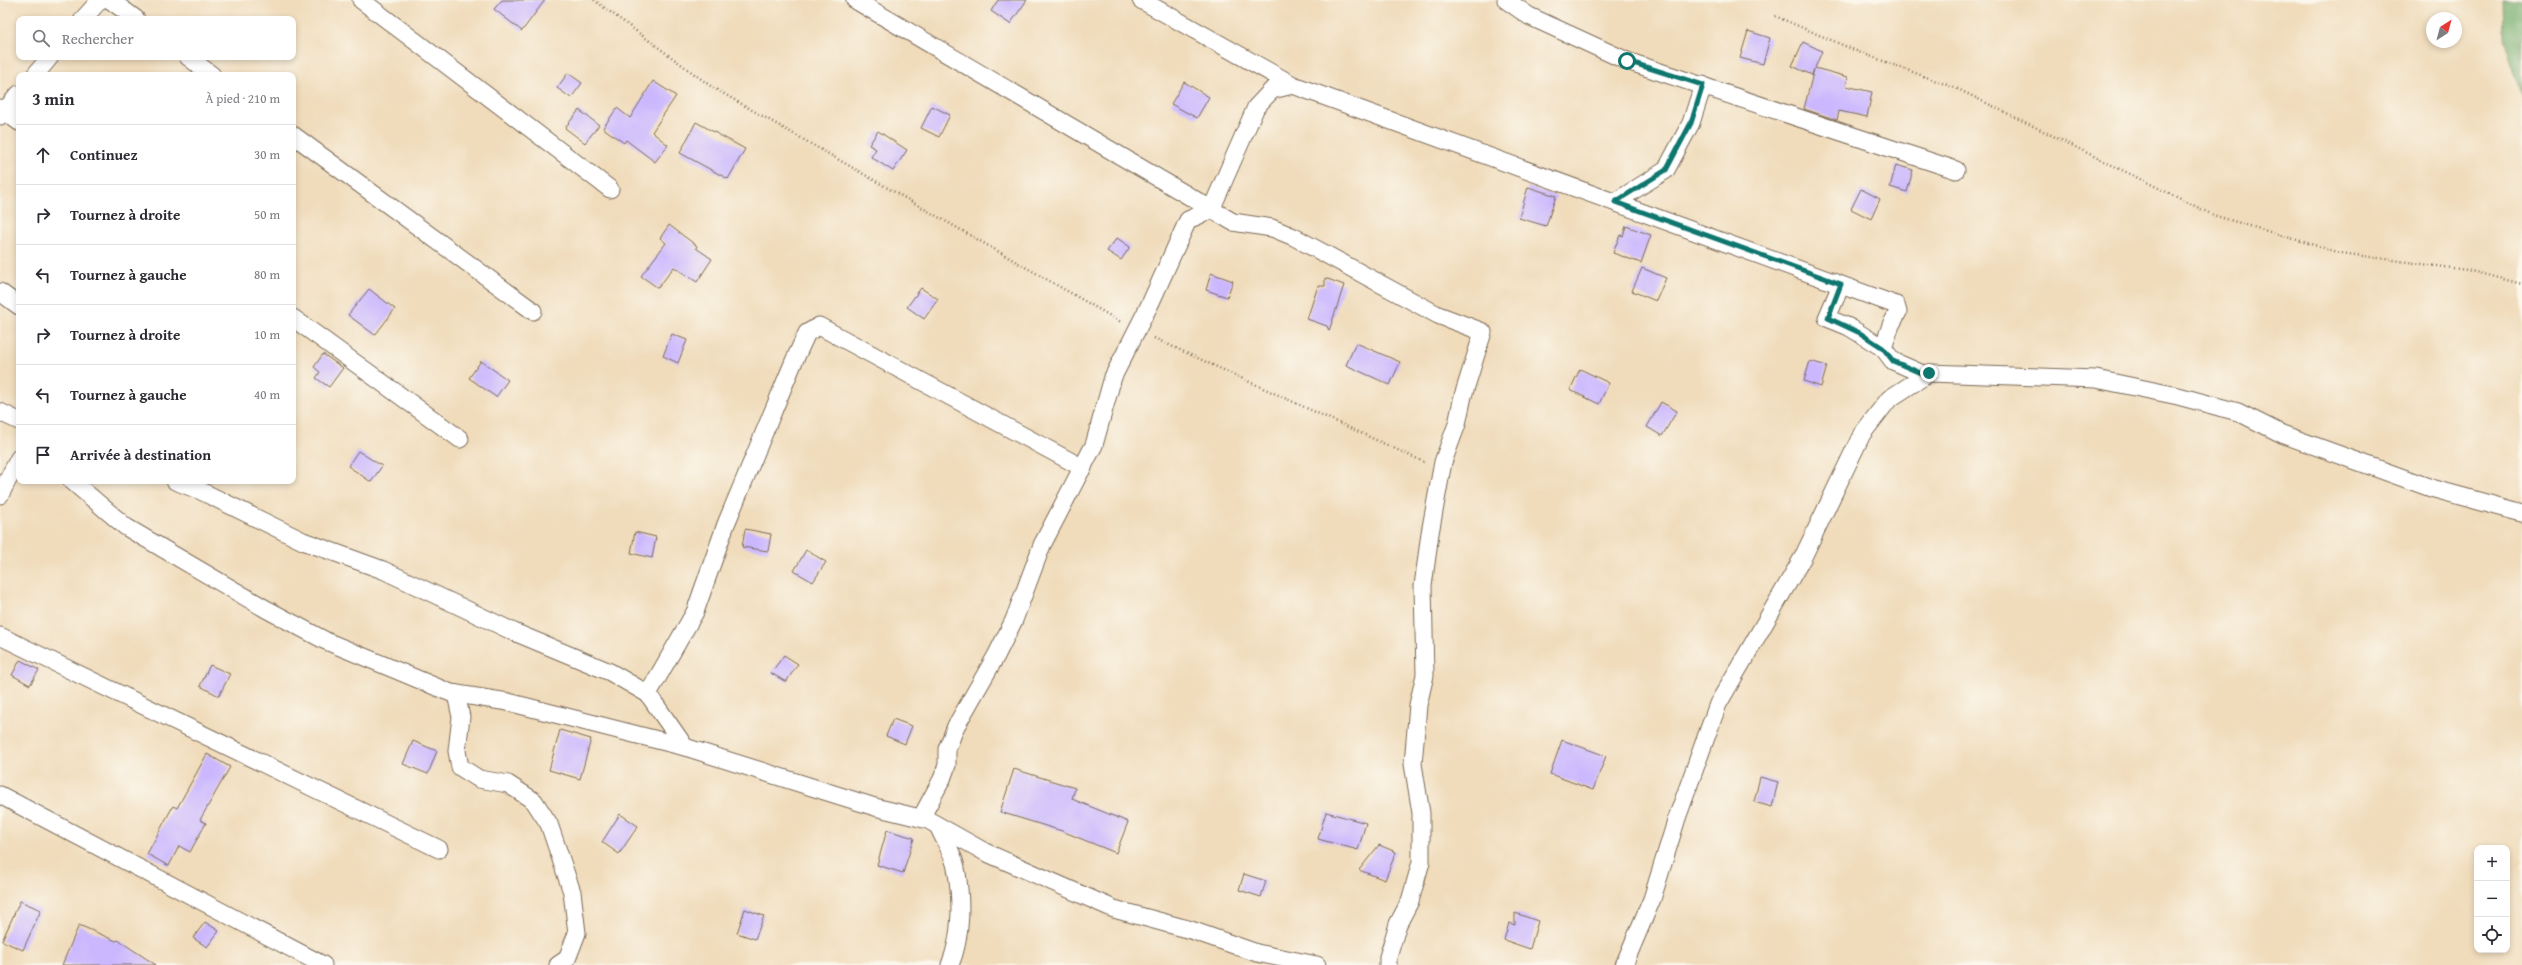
<!DOCTYPE html>
<html lang="fr">
<meta charset="utf-8">
<style>
:root{--surface:#fff;--page:#f7f7f7;--text:#2b2b33;--muted:#7c7c81;--line:#e1e1e2}
body{margin:0;font-family:"Gentium Book Plus",serif;background:var(--page);color:var(--text)}
.controls{position:absolute;right:12px;bottom:12px;display:grid;overflow:hidden;border-radius:8px;box-shadow:0 2px 6px #0003}
.controls button{width:36px;height:36px;display:grid;place-items:center;padding:0;border:0;border-bottom:1px solid var(--line);background:var(--surface);color:var(--text);font:20px sans-serif}
.compass{position:absolute;left:2426px;top:12px;width:36px;height:36px;border-radius:50%;background:var(--surface);box-shadow:0 2px 6px #0003;rotate:36deg}
.stop{position:absolute;width:12px;height:12px;margin:-9px;border:3px solid #0f766e;border-radius:50%;background:#fff}
.stop.end{background:#0f766e;border-color:#fff;box-shadow:0 1px 4px #0008}
.list{margin:0;padding:0;list-style:none}
h2{display:flex;justify-content:space-between;align-items:center;height:52px;margin:0;padding:0 16px;font-size:17px}
h2 small{font-size:13px;font-weight:400;color:var(--muted)}
.list li{display:grid;grid-template-columns:26px 1fr auto;gap:12px;align-items:center;box-sizing:border-box;height:60px;padding:0 16px;border-top:1px solid var(--line)}
.list b{display:block;font-size:15px;white-space:nowrap}
.list em{font-size:13px;font-style:normal;color:var(--muted)}
.icon{flex:none;width:22px;height:22px;fill:none;stroke:currentColor;stroke-width:2;stroke-linecap:round;stroke-linejoin:round}
.map{position:relative;flex:none;width:2522px;height:965px;overflow:hidden}
.search{position:absolute;background:var(--surface);box-shadow:0 2px 6px #0003;left:16px;top:16px;width:280px;height:44px;display:flex;align-items:center;gap:10px;box-sizing:border-box;padding:0 14px;border-radius:8px;color:var(--muted);font-size:15px}
.panel{position:absolute;background:var(--surface);box-shadow:0 2px 6px #0003;left:16px;top:72px;width:280px;height:412px;border-radius:8px}
.map>svg:first-child{display:block}
.forest{fill:#72aa69;stroke:#566a44}
.building{fill:#cab7fe}
.lines{fill:none;stroke-linecap:round;stroke-linejoin:round}
.street-casing{stroke:#7a6855;stroke-width:19}
.path{stroke:#7a6855;stroke-width:2.5;stroke-dasharray:1 3;stroke-linecap:butt}
.street{stroke:#fff;stroke-width:17}
.route{stroke:#0f766e;stroke-width:5}
</style>
<div class="map">
<svg width="2522" height="965" viewBox="0 0 2522 965">
<rect width="100%" height="100%" fill="#fbf7ec"/>
<filter id="ink" filterUnits="userSpaceOnUse"><feTurbulence type="fractalNoise" baseFrequency=".025" numOctaves="2"/><feDisplacementMap in="SourceGraphic" scale="8" xChannelSelector="R" yChannelSelector="G"/><feConvolveMatrix kernelMatrix="1 2 1 2 8 2 1 2 1" color-interpolation-filters="sRGB"/></filter>
<filter id="wash" filterUnits="userSpaceOnUse"><feTurbulence type="fractalNoise" baseFrequency=".012" numOctaves="4" result="noise"/><feDisplacementMap in="SourceGraphic" scale="16" xChannelSelector="R" yChannelSelector="G"/><feGaussianBlur stdDeviation="0.9" result="paint"/><feColorMatrix in="noise" values="0 0 0 0 0 0 0 0 0 0 0 0 0 0 0 0 0 1.4 0 .05"/><feComposite in="paint" operator="in"/></filter>
<g filter="url(#wash)">
<rect width="100%" height="100%" fill="#f0dcbb"/>
<polygon class="forest" points="2503,0 2522,0 2522,97 2504,38"/>
<g id="blocks">
<g class="building">
<polygon points="502,0 545,0 522,31 494,9"/>
<polygon points="998,0 1027,0 1010,24 991,11"/>
<polygon points="1748,31 1770,38 1763,64 1740,58"/>
<polygon points="1803,42 1822,51 1815,68 1848,77 1846,86 1872,92 1867,117 1839,111 1837,120 1804,109 1814,69 1812,75 1792,66"/>
<polygon points="568,73 582,83 571,98 557,88"/>
<polygon points="653,81 676,96 652,132 668,145 655,162 626,140 624,143 603,128 617,108 630,118"/>
<polygon points="1184,82 1209,97 1197,118 1171,104"/>
<polygon points="932,106 950,115 939,137 921,128"/>
<polygon points="579,110 599,125 585,143 565,128"/>
<polygon points="696,122 745,149 728,179 680,153"/>
<polygon points="878,131 907,150 893,171 871,157 876,149 869,145"/>
<polygon points="1896,165 1913,170 1907,192 1890,187"/>
<polygon points="1528,187 1556,196 1546,226 1519,218"/>
<polygon points="1861,189 1880,199 1871,219 1851,209"/>
<polygon points="669,225 697,246 696,248 712,259 697,282 674,267 658,288 641,276 666,243 660,238"/>
<polygon points="1626,226 1651,235 1641,263 1613,253 1620,235 1623,236"/>
<polygon points="1117,238 1130,247 1121,260 1107,251"/>
<polygon points="1642,268 1666,278 1656,301 1632,291"/>
<polygon points="1211,273 1233,281 1227,297 1206,290"/>
<polygon points="1325,278 1344,285 1329,331 1327,326 1307,319 1318,286 1325,286"/>
<polygon points="921,288 938,299 924,319 907,307"/>
<polygon points="369,289 395,309 375,335 348,315"/>
<polygon points="672,334 687,340 678,363 663,356"/>
<polygon points="1356,343 1400,362 1390,385 1346,365"/>
<polygon points="323,354 343,368 329,387 316,378 320,372 314,367"/>
<polygon points="481,361 508,380 496,397 469,378"/>
<polygon points="1810,361 1827,366 1821,387 1804,381"/>
<polygon points="1580,369 1609,383 1599,404 1570,390"/>
<polygon points="1661,402 1677,411 1662,436 1647,427"/>
<polygon points="358,451 382,466 371,482 348,466"/>
<polygon points="745,529 771,534 768,551 742,547"/>
<polygon points="635,532 656,537 652,558 631,553"/>
<polygon points="806,550 826,562 813,582 794,571"/>
<polygon points="784,655 798,664 786,682 771,673"/>
<polygon points="20,660 39,670 30,685 12,675"/>
<polygon points="210,665 230,674 219,696 200,686"/>
<polygon points="893,719 912,726 905,744 886,736"/>
<polygon points="560,730 591,739 580,779 549,770"/>
<polygon points="1562,740 1606,756 1593,790 1550,774"/>
<polygon points="413,741 437,751 428,774 403,764"/>
<polygon points="207,754 230,767 200,820 206,823 190,852 179,846 169,866 147,854 173,806 177,808"/>
<polygon points="1014,769 1075,788 1072,799 1128,822 1116,853 1062,831 1000,812"/>
<polygon points="1760,777 1778,782 1772,807 1754,802"/>
<polygon points="1326,812 1366,823 1358,850 1318,839"/>
<polygon points="620,814 638,826 619,854 602,842"/>
<polygon points="887,830 914,838 903,873 877,865"/>
<polygon points="1379,845 1396,852 1385,880 1359,870"/>
<polygon points="1244,874 1266,881 1261,897 1239,890"/>
<polygon points="20,901 41,910 23,950 2,941"/>
<polygon points="745,909 764,916 755,939 737,933"/>
<polygon points="1515,913 1538,921 1530,949 1504,940 1509,923 1515,925"/>
<polygon points="205,922 219,931 207,947 193,938"/>
<polygon points="79,925 116,941 118,940 156,965 62,965"/>
</g>
</g>
</g>
<g filter="url(#ink)">
<use href="#blocks" fill-opacity="0" stroke="#7a6855" stroke-width="1"/>
<g class="lines">
<g class="street-casing">
<g id="street">
<polyline points="110,0 136,19"/>
<polyline points="361,0 610,189"/>
<polyline points="855,0 1233,222 1272,228 1294,237 1438,315 1483,332 1463,396 1457,424 1443,462 1430,533 1423,586 1425,675 1418,705 1413,764 1421,813 1421,862 1410,901 1398,924 1388,957 1388,965"/>
<polyline points="1141,0 1293,85 1896,305 1898,312 1891,325 1883,348 1893,361 1925,375"/>
<polyline points="1506,0 1529,16 1627,61 1956,170"/>
<polyline points="83,19 100,0"/>
<polyline points="188,57 212,75"/>
<polyline points="35,75 50,57"/>
<polyline points="0,108 19,122"/>
<polyline points="0,116 19,94"/>
<polyline points="293,135 533,311"/>
<polyline points="1615,202 1666,170 1691,123 1703,85"/>
<polyline points="1841,285 1827,318 1849,327 1883,348"/>
<polyline points="0,292 19,306"/>
<polyline points="293,318 460,439"/>
<polyline points="0,412 19,421"/>
<polyline points="72,481 126,527 266,609 326,641 451,693 508,702 685,747"/>
<polyline points="175,481 201,491 303,541 383,570 514,632 610,672 648,694 685,747 875,807 928,820 985,852 1114,909 1191,930 1257,953 1317,965"/>
<polyline points="0,495 19,458"/>
<polyline points="0,636 439,849"/>
<polyline points="456,694 461,717 457,751 460,767 479,779 508,784 534,801 549,824 572,892 577,933 567,959 558,965"/>
<polyline points="648,694 695,612 726,524 794,361 807,333 819,326 1083,468"/>
<polyline points="0,795 323,965"/>
<polyline points="921,818 942,779 947,765 947,749 956,726 996,656 1014,620 1042,545 1094,445 1113,377 1151,302 1188,220 1211,210 1256,107 1272,90 1293,85"/>
<path d="M938,826C944,839 954,855 956,868C962,899 962,936 950,965"/>
<polyline points="1624,965 1652,899 1677,818 1718,704 1803,557 1862,434 1889,399 1929,373 2096,379 2178,396 2238,412 2282,434 2431,488 2522,513"/>
</g>
</g>
<g class="path">
<polyline points="594,0 712,87 1121,322"/>
<polyline points="1775,16 1859,52 1958,89 2213,215 2341,253 2467,270 2522,284"/>
<polyline points="1154,338 1424,462"/>
</g>
<use href="#street" class="street"/>
</g>
</g>
<g class="lines" filter="url(#ink)">
<polyline class="route" points="1627,61 1703,85 1691,123 1666,170 1615,202 1841,284 1828,318 1860,333 1883,348 1893,361 1925,375 1929,373"/>
</g>
</svg>
<div class="controls">
<button>+</button>
<button>−</button>
<button><svg class="icon" aria-label="locate" viewBox="0 0 24 24"><circle cx="12" cy="12" r="6"/><path d="M12 2v4M12 18v4M2 12h4M18 12h4"/></svg></button>
</div>
<svg class="compass" viewBox="-18 -18 36 36"><path d="M0-13l5 13h-10z" fill="#e53935"/><path d="M0 13l5-13h-10z" fill="#7c7c81"/></svg>
<div class="stop" style="left:1627px;top:61px"></div>
<div class="stop end" style="left:1929px;top:373px"></div>
<div class="search"><svg class="icon" aria-label="search" viewBox="0 0 24 24"><circle cx="10" cy="10" r="6"/><path d="M15 15l6 6"/></svg>Rechercher</div>
<section class="panel">
<h2>3 min<small>À pied · 210 m</small></h2>
<ul class="list">
<li><svg class="icon" aria-label="ahead" viewBox="0 0 24 24"><path d="M12 20V5M6 11l6-6 6 6"/></svg><div><b>Continuez</b></div><em>30 m</em></li>
<li><svg class="icon" aria-label="right" viewBox="0 0 24 24"><path d="M7 20v-9h11M14 6l5 5-5 5"/></svg><div><b>Tournez à droite</b></div><em>50 m</em></li>
<li><svg class="icon" aria-label="left" viewBox="0 0 24 24"><path d="M17 20v-9H6M10 6l-5 5 5 5"/></svg><div><b>Tournez à gauche</b></div><em>80 m</em></li>
<li><svg class="icon" aria-label="right" viewBox="0 0 24 24"><path d="M7 20v-9h11M14 6l5 5-5 5"/></svg><div><b>Tournez à droite</b></div><em>10 m</em></li>
<li><svg class="icon" aria-label="left" viewBox="0 0 24 24"><path d="M17 20v-9H6M10 6l-5 5 5 5"/></svg><div><b>Tournez à gauche</b></div><em>40 m</em></li>
<li><svg class="icon" aria-label="arrive" viewBox="0 0 24 24"><path d="M6 21V4h12l-3 4 3 4H6"/></svg><div><b>Arrivée à destination</b></div></li>
</ul>
</section>
</div>
